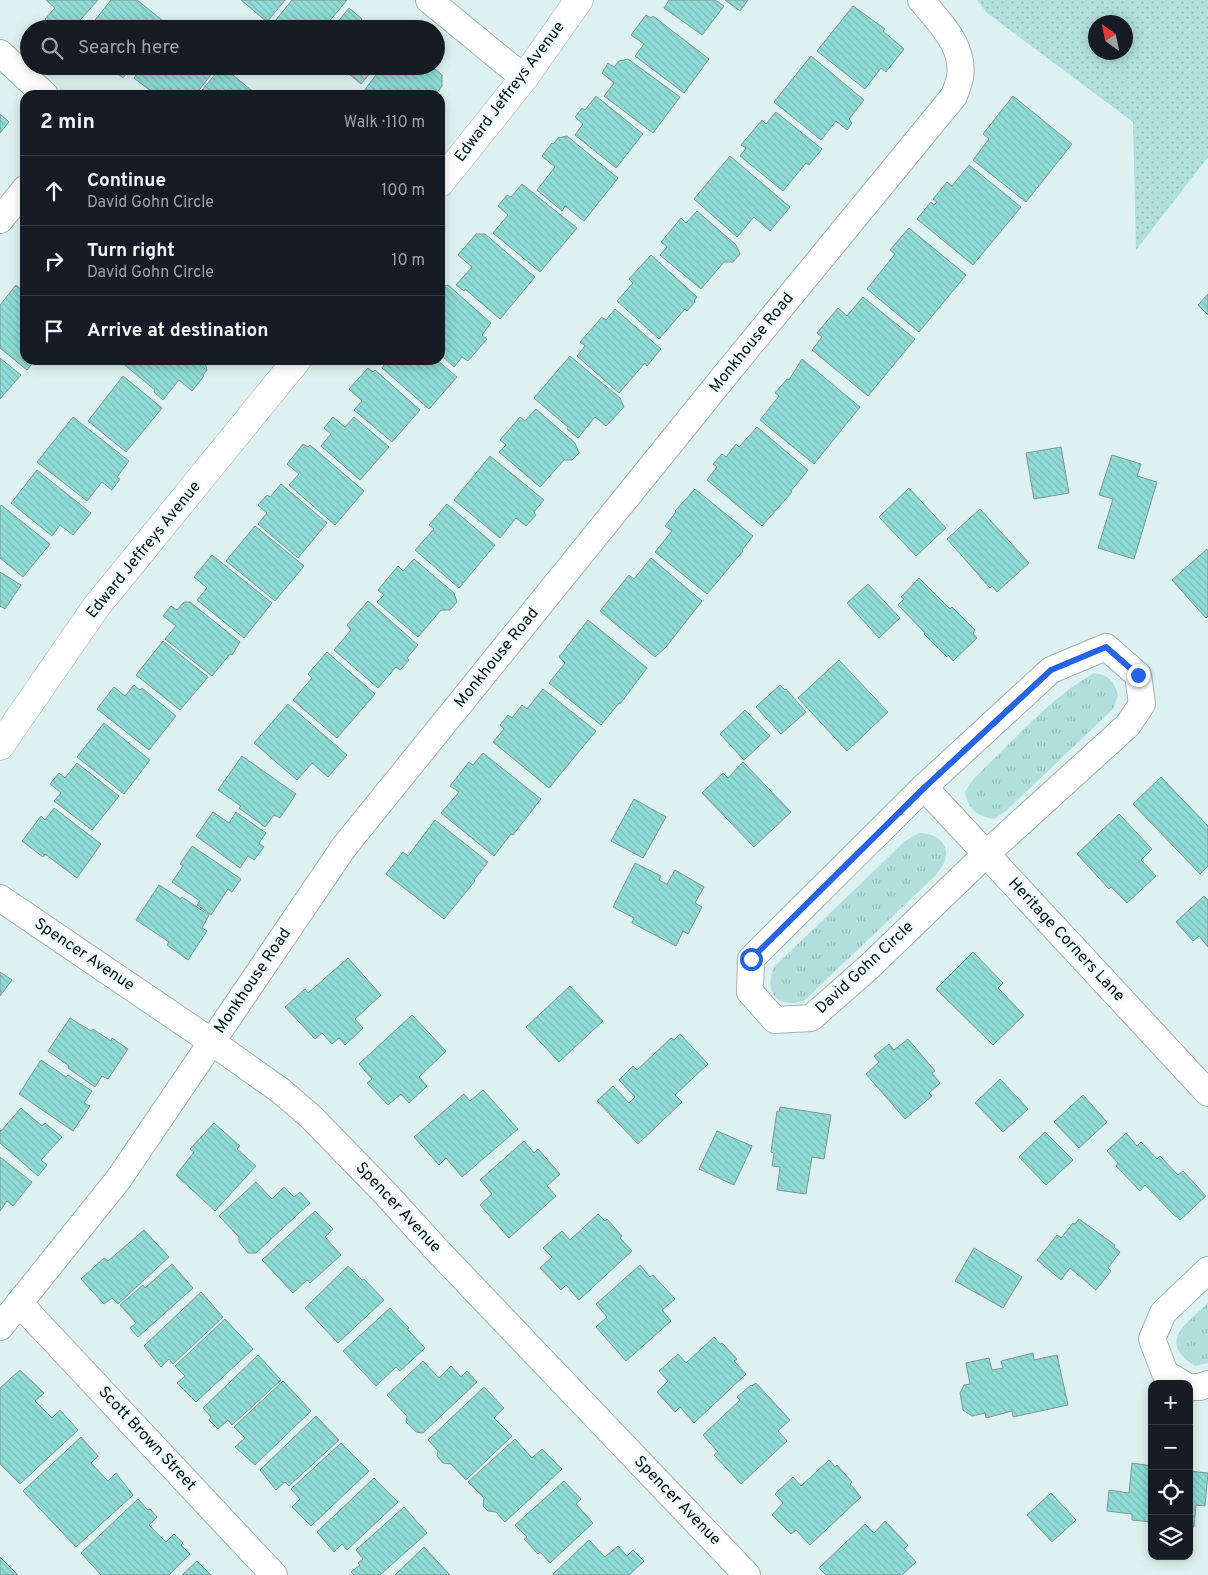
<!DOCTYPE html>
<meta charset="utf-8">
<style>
:root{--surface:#171b24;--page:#242831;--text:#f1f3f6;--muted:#9ea1a6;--line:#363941}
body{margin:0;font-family:Overpass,sans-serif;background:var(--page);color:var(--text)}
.controls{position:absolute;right:15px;bottom:15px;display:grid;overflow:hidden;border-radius:10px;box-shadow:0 2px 12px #0003}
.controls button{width:45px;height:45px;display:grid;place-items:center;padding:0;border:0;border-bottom:1px solid var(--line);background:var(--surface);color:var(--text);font:25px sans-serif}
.compass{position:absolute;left:1088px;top:15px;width:45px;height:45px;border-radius:50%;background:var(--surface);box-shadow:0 2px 12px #0003;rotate:327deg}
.stop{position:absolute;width:15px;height:15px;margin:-11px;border:4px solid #2563eb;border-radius:50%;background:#fff}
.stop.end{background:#2563eb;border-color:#fff;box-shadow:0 1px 5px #0008}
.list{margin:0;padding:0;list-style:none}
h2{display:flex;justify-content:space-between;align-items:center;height:65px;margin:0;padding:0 20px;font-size:21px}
h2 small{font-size:16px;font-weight:400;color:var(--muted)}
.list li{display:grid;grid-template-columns:32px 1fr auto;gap:15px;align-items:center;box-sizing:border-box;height:70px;padding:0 20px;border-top:1px solid var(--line)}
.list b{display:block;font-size:19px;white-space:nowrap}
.list p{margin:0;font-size:16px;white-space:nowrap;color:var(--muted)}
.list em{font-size:16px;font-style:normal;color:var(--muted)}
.icon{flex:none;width:28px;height:28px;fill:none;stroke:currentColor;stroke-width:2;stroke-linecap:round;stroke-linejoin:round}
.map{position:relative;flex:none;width:1208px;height:1575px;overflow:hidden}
.search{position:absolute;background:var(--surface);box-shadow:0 2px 12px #0003;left:20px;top:20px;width:425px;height:55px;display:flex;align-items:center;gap:12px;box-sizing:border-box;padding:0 18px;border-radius:28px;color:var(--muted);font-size:19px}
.panel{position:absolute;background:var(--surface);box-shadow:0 2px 12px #0003;left:20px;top:90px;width:425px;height:275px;border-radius:15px}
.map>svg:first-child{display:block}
.grass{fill:url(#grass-tufts)}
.park{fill:url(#park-dots);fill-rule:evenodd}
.building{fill:url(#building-back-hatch);stroke:#829593}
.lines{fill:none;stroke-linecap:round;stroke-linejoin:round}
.street-casing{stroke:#9fb3b1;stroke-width:28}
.secondary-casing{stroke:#9fb3b1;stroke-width:29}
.street{stroke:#fff;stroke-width:26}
.secondary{stroke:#fff;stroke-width:28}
.route{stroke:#2563eb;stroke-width:6}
.labels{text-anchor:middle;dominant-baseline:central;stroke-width:5;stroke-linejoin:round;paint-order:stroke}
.street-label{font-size:16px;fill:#070e0d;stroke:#eefffd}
</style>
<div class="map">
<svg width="1208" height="1575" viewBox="0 0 1208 1575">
<defs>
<pattern id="grass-tufts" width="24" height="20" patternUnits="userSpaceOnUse" patternTransform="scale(1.25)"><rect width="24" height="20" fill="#b1dfdb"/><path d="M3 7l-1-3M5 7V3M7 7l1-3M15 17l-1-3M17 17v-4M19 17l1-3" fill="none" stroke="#97bebb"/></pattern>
<pattern id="park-dots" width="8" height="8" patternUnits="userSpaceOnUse" patternTransform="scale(1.25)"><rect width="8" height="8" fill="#b1dfdb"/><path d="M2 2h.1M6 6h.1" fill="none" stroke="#97bebb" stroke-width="1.8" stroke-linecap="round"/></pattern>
<pattern id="building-back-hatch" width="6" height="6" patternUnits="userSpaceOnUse" patternTransform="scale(1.25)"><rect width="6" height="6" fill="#8edcd5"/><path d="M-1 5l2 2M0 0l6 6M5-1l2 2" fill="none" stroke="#79bcb6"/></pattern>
</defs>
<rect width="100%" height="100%" fill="#ddf2f0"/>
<g class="grass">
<path d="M1094,673C1109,675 1114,681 1118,695L1113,709L1006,811L994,819C975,815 969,810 965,792C973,777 987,766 999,754C1028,725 1058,693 1094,673Z"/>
<path d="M919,833C937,832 953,846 943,865C941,868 938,872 936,875L805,1000C801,1001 796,1003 793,1003C771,1004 766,984 774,967L905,841Z"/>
<path d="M1208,1303V1363L1195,1366C1157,1342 1186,1324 1208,1303Z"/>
</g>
<path class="park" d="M977,0H1208V157L1136,250L1133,122L987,13ZM1096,22H1126V52H1096Z"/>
<g class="building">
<polygon points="46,0 98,0 72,29 55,29 45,19 55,8"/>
<polygon points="111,0 137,0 167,24 163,29 88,29"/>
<polygon points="241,0 285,0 267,22"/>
<polygon points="292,0 347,0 323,29 274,29 271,26"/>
<polygon points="669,0 715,0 724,6 702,35 664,8"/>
<polygon points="725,0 748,0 740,11"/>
<polygon points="853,6 885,29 883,31 904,49 886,72 881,68 865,89 817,51"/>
<polygon points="349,8 362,19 357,26 360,29 332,29"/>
<polygon points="646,15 651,18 653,16 709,59 684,93 635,56 644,44 631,35"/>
<polygon points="811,56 864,100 849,119 852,123 847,130 836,121 821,140 774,102"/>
<polygon points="628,59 680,97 653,133 604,96 614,83 602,73 608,63 614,67 619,61"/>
<polygon points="106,66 132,66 123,78 109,66 108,68"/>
<polygon points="143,66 218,66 195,95 156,95 134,78"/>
<polygon points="222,66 257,95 198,95"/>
<polygon points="339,66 376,66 361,84"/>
<polygon points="383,66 419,66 425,71 435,69 442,75 442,86 435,95 367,95 363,92"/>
<polygon points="596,96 643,134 616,168 575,135 583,124 575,117 582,108 585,110"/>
<polygon points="1013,96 1072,144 1026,202 973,160 989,139 983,134"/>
<polygon points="776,112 822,149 809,165 806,163 783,191 740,156 746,148 741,145 762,120 766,124"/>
<polygon points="0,114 9,122 0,133"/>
<polygon points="567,136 618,178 584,221 565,206 562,211 537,190 555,167 542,156 552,143 553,144 558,138"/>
<polygon points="730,156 790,207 770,231 754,217 737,237 694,199"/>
<polygon points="969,165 1021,207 973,265 917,219 931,202 934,205 937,202 933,199 947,182 952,186"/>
<polygon points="522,184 577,228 540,272 493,233 508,215 498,206 507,195 511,197"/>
<polygon points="697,211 736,245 740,254 733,262 724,262 701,289 660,255 667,247 661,242 681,218 686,223"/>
<polygon points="909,228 966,275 919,332 867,289 895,254 890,250"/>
<polygon points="476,234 485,234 535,277 500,319 465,289 464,291 456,285 472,267 458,255"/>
<polygon points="651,255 697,297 694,301 695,302 687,311 685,309 659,339 617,301 633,283 629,279"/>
<polygon points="16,285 25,293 25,360 35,360 27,370 0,348 0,305"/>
<polygon points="448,285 491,323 482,335 487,339 468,361 462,357 454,367 440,354 440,287"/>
<polygon points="1208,294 1208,315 1198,305"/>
<polygon points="863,297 915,339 868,396 812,350 822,337 817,333 838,308 847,316"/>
<polygon points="615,309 661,349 647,366 645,363 619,393 577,356 585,346 580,342 602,317 606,320"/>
<polygon points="570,356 620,398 624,407 606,426 595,417 578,438 567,429 568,427 534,398"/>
<polygon points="0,358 21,375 0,399"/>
<polygon points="802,359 860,407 814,464 760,420 779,396 775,393 787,379 789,380"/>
<polygon points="122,360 204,360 207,370 203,375 204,376 192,391 179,380 163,400 154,392 155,390 121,362"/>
<polygon points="388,360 437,360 457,377 429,409 382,368"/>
<polygon points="368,368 373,372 375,370 420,410 392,442 354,410 362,401 349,389"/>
<polygon points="123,376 162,408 126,452 88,421"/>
<polygon points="536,409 575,443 579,453 572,460 564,460 540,487 499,452 506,445 500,440 520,417 525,421"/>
<polygon points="73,417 129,461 117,477 120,479 112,490 102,482 87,501 37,462"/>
<polygon points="333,417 345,427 354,417 389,447 360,480 321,446 331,434 324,428"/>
<polygon points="757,427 808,470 791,491 792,492 762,526 707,480 717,467 713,464 722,454 726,457 736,444 739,447"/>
<polygon points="303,444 308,447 310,445 364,491 335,525 289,485 299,474 287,464"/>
<polygon points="1061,447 1069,493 1034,499 1026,453"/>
<polygon points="1112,455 1141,464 1137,476 1157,482 1134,559 1098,548 1113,499 1099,495"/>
<polygon points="490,456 544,500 534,512 536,515 526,526 516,518 500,538 454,500"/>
<polygon points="37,470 91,513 73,535 60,525 52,536 11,503"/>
<polygon points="281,484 327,523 298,558 258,524 267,513 258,505 267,495 270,497"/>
<polygon points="909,488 946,528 916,556 879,517"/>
<polygon points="695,489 753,536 742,550 743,551 707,594 655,552 672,531 665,526 676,512 675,511"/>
<polygon points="447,504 495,545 459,588 415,550 434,529 429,525"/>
<polygon points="1,505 50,544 23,577 0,558 0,507"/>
<polygon points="980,509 1029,563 997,592 992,586 990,588 947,539"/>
<polygon points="255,526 304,566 275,601 226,561"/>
<polygon points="1207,549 1208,551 1208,616 1206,618 1172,580"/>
<polygon points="212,555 272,603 244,638 197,600 207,588 194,577"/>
<polygon points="651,558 702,601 666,647 655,657 600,611 629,575 634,579"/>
<polygon points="414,559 454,593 457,602 450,610 441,610 418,637 377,602 384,595 378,590 398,566 403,571"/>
<polygon points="0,572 21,585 5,609 0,606"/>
<polygon points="919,578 950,609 952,607 975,630 973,633 977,638 953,661 948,655 947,657 924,634 925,633 898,605 904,599 901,597"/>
<polygon points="868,584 900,618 879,638 847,603"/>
<polygon points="368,601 418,645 407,658 409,660 400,670 396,667 378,688 334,650 351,630 347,625"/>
<polygon points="184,602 190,602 240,642 232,655 230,654 212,676 165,639 176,626 163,616 171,606 177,610"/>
<polygon points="588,620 647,668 620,704 619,703 601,725 549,683 565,663 559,657"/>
<polygon points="163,641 208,677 180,710 136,675"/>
<polygon points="327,652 375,694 337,738 293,700 312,678 308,674"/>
<polygon points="839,660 888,712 847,751 798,698"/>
<polygon points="134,685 140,690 142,688 176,716 149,750 97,709 114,687 125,696"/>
<polygon points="780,685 785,690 786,689 806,712 781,734 756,707"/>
<polygon points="543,689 596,731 549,788 493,742 504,729 500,725 508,715 512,718 522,705 527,709"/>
<polygon points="288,704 347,755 328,777 312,763 297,780 254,743"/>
<polygon points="745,710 770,736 744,760 720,734"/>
<polygon points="104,723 150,760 124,794 77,757"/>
<polygon points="483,753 541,799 513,835 511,834 494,856 441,813 459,792 450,786 469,762 473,765"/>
<polygon points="242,756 296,794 280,818 274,815 265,827 239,808 241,806 218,790"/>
<polygon points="743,762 791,812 754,847 702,793 723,773 728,778"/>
<polygon points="77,763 119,796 92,830 54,801 61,793 50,784 59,773 65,778"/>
<polygon points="1161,777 1208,826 1208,866 1200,874 1133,804"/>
<polygon points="634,799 666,817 643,858 611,841"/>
<polygon points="54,808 101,844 77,878 45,854 43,857 22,841 41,816 45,820"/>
<polygon points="213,812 229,823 236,812 266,833 259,843 264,847 254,860 248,856 240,868 196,836"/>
<polygon points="1119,814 1152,849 1141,860 1156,876 1127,903 1111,887 1109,889 1077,854"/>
<polygon points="435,820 488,862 474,880 475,881 444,919 386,874 403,852 408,856"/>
<polygon points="192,846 241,879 232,892 228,889 211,915 197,905 200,901 172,882 183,866 180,864"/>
<polygon points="635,863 661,876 659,880 667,884 675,870 704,887 695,903 702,907 688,934 683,931 676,946 632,923 634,918 613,907"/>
<polygon points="159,885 181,899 182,897 209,915 202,928 207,931 188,960 167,945 169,942 136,920"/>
<polygon points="1204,896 1208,900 1208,947 1199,936 1193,941 1176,922"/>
<polygon points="973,952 1003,983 998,988 1024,1015 993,1045 936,989"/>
<polygon points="348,958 381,995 355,1019 363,1028 345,1045 339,1038 332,1044 322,1033 315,1039 285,1007 305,989 308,993"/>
<polygon points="0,972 12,980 0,996"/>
<polygon points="570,986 603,1021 559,1062 526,1027"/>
<polygon points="412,1015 446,1051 419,1077 427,1086 409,1103 401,1094 388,1105 367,1083 372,1079 359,1064"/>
<polygon points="70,1018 91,1031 93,1029 111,1041 112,1038 128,1049 108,1079 102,1076 95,1087 68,1068 69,1066 48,1051"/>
<polygon points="680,1034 708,1064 675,1095 682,1102 638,1144 597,1101 613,1086 629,1103 635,1097 619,1080 633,1066 637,1070 671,1038 674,1040"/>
<polygon points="908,1039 935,1071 932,1073 940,1083 929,1093 932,1096 905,1119 866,1074 879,1062 874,1056 889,1044 894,1050"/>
<polygon points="41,1060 66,1077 68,1075 92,1091 84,1103 90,1106 73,1131 19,1094"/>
<polygon points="1000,1079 1028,1109 1003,1132 975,1103"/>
<polygon points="483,1090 518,1129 462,1177 446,1158 439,1165 414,1137 464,1094 470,1101"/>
<polygon points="1083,1095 1107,1122 1079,1148 1054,1122"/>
<polygon points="780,1107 831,1115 824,1159 812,1157 806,1194 777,1190 780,1167 772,1166 774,1153 771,1152 777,1111 779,1112"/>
<polygon points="21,1108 42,1126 45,1123 62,1137 41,1160 47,1165 38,1176 0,1143 0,1130 1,1131"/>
<polygon points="214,1123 240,1146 237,1149 256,1166 215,1211 176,1175 194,1152 190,1149"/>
<polygon points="717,1131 752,1146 734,1185 699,1169"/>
<polygon points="1045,1132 1073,1160 1046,1185 1019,1157"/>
<polygon points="1126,1133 1137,1146 1141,1142 1157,1159 1160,1156 1178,1175 1183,1171 1206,1196 1180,1220 1176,1216 1175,1216 1145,1185 1140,1191 1116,1166 1118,1163 1107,1151"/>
<polygon points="524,1141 534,1153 538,1149 560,1174 547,1186 556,1196 509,1238 480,1205 492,1194 480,1180"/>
<polygon points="0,1157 32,1182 13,1206 7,1201 0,1211"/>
<polygon points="256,1182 272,1199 284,1187 294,1197 300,1192 310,1203 256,1253 248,1253 239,1242 239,1237 219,1216"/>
<polygon points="315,1211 333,1229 325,1237 341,1255 310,1283 307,1280 293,1293 262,1260"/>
<polygon points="598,1214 605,1221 607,1219 622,1236 620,1238 632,1251 579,1300 566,1285 561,1290 540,1268 552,1257 543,1248 562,1231 570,1240"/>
<polygon points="1079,1219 1115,1245 1114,1247 1120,1252 1108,1268 1111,1271 1096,1290 1070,1268 1061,1280 1037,1260 1057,1235 1061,1238 1073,1223 1075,1224"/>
<polygon points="144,1230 169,1257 118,1304 112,1298 104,1304 81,1279 104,1258 108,1261"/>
<polygon points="974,1248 1022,1277 1003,1308 955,1281"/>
<polygon points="172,1264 193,1288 138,1337 130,1328 136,1323 120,1305 143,1285 145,1288"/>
<polygon points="640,1265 650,1277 653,1275 675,1299 662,1310 671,1321 626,1361 596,1327 607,1317 596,1304"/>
<polygon points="348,1266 362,1280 364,1279 384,1300 338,1343 305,1308"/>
<polygon points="201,1292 223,1317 173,1364 169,1359 161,1367 144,1346"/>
<polygon points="390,1308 409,1328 407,1329 425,1348 400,1371 396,1367 376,1386 343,1351"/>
<polygon points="225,1319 253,1349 196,1402 177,1383 185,1376 175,1366"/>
<polygon points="714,1337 720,1344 722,1343 737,1359 734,1361 746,1374 694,1423 680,1407 675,1412 657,1392 668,1381 659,1371 678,1354 686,1363"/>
<polygon points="1033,1353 1034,1360 1057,1355 1068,1405 1013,1417 1012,1411 986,1418 985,1413 972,1416 963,1410 960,1393 964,1385 970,1384 966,1363 989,1358 992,1370 1003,1368 1001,1361"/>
<polygon points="258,1355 281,1380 232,1425 228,1420 218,1429 209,1420 211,1417 203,1408"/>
<polygon points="423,1361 439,1378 451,1366 461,1377 467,1371 477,1382 423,1433 416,1432 406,1422 407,1416 387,1395"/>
<polygon points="20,1370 44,1393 35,1401 52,1418 60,1410 78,1430 20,1484 0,1464 0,1388"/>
<polygon points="283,1381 311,1411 255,1465 235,1447 245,1438 234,1427"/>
<polygon points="756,1383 790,1420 778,1431 787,1441 741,1484 714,1455 718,1452 703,1435 740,1400 737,1397 751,1385 752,1386"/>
<polygon points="484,1387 504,1408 494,1418 512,1436 466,1480 451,1464 443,1463 437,1456 438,1451 428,1440"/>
<polygon points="316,1416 339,1440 289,1486 285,1482 276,1490 260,1470"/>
<polygon points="81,1437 98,1456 91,1463 108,1481 116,1473 133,1495 76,1547 23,1491"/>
<polygon points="515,1439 532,1458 542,1449 562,1469 505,1522 496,1512 488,1511 483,1506 484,1498 468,1482"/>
<polygon points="341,1443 369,1471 311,1526 292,1507 300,1499 291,1489"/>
<polygon points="829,1460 835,1467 837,1465 852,1482 850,1484 861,1497 810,1545 796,1530 791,1534 772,1515 783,1503 775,1494 793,1477 801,1486"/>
<polygon points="1132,1463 1152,1466 1152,1522 1132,1520 1132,1514 1107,1511 1109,1490 1129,1493"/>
<polygon points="1189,1471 1208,1473 1205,1506 1196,1505 1194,1527 1189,1527"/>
<polygon points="374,1478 398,1502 347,1550 342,1544 334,1552 317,1532"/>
<polygon points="564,1481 581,1499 576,1504 593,1523 550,1563 540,1552 538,1554 524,1539 527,1537 515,1525"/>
<polygon points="1051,1493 1076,1520 1052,1542 1027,1515"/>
<polygon points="138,1499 148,1510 150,1509 157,1517 149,1525 166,1542 174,1534 183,1543 181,1545 190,1554 169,1575 101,1575 81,1553"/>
<polygon points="404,1507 427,1533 380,1575 354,1575 351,1572 360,1565 358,1563 363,1559 356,1550"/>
<polygon points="885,1521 908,1545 904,1549 916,1562 902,1575 826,1575 819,1568 865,1524 874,1533"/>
<polygon points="589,1540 605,1557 618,1546 627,1556 633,1550 644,1561 629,1575 554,1575 553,1574"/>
<polygon points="424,1547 450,1575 395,1575"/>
<polygon points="0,1557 18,1575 0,1575"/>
<polygon points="197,1561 211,1575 182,1575"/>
</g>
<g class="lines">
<g class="street-casing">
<g id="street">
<polyline points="429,0 524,78"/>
<polyline points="0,53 45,95"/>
<polyline points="0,220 25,189"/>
<polygon points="1106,647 1138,675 1142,704 1128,725 986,854 870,966 811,1018 775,1020 750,992 751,959 924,787 1051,670"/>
<polyline points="924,787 1208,1093"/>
<polyline points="0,898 212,1042 281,1091 311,1117 386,1194 435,1248 747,1575"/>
<polyline points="19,1303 274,1575"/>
<path d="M0,1327L118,1180L344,847L731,368L954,96C956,90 959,83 960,77C965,46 939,22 921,0"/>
<polyline points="1183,1384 1165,1373 1152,1339 1163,1313 1208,1270"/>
<polyline points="1189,1387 1200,1387 1208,1384"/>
</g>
</g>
<g class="secondary-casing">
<g id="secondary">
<polyline points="440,183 524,78 579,0"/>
<polyline points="0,746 96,607 297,360"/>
</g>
</g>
<use href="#street" class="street"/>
<use href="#secondary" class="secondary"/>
</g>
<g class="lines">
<polyline class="route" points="751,959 924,788 1051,670 1106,647 1138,675"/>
</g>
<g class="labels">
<g class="street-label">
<text transform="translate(510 92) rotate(-53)">Edward Jeffreys Avenue</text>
<text transform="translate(752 343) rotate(-51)">Monkhouse Road</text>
<text transform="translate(144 550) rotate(-51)">Edward Jeffreys Avenue</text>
<text transform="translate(497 658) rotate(-51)">Monkhouse Road</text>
<text transform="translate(1066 940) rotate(47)">Heritage Corners Lane</text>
<text transform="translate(84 955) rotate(34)">Spencer Avenue</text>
<text transform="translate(865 968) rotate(-43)">David Gohn Circle</text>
<text transform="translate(253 981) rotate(-56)">Monkhouse Road</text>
<text transform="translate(398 1208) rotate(47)">Spencer Avenue</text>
<text transform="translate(147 1439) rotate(47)">Scott Brown Street</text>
<text transform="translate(677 1501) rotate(46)">Spencer Avenue</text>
</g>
</g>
</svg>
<div class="controls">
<button>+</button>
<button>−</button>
<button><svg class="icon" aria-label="locate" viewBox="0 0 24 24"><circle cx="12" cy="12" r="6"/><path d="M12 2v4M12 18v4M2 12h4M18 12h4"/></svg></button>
<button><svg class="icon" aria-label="layers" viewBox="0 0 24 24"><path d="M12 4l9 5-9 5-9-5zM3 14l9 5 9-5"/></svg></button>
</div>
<svg class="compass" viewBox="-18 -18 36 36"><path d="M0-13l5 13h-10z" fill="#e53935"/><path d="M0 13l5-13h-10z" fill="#9ea1a6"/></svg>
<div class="stop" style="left:751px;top:959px"></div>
<div class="stop end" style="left:1138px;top:675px"></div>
<div class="search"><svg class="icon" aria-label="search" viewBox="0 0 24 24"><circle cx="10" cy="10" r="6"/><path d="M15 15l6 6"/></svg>Search here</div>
<section class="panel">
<h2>2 min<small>Walk · 110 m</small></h2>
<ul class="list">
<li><svg class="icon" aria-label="ahead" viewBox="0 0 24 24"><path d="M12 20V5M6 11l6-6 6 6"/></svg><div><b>Continue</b><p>David Gohn Circle</p></div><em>100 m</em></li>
<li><svg class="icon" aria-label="right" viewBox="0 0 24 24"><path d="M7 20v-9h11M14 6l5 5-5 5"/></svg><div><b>Turn right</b><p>David Gohn Circle</p></div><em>10 m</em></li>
<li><svg class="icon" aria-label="arrive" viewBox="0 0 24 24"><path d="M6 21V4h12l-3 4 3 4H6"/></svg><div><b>Arrive at destination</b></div></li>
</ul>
</section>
</div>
